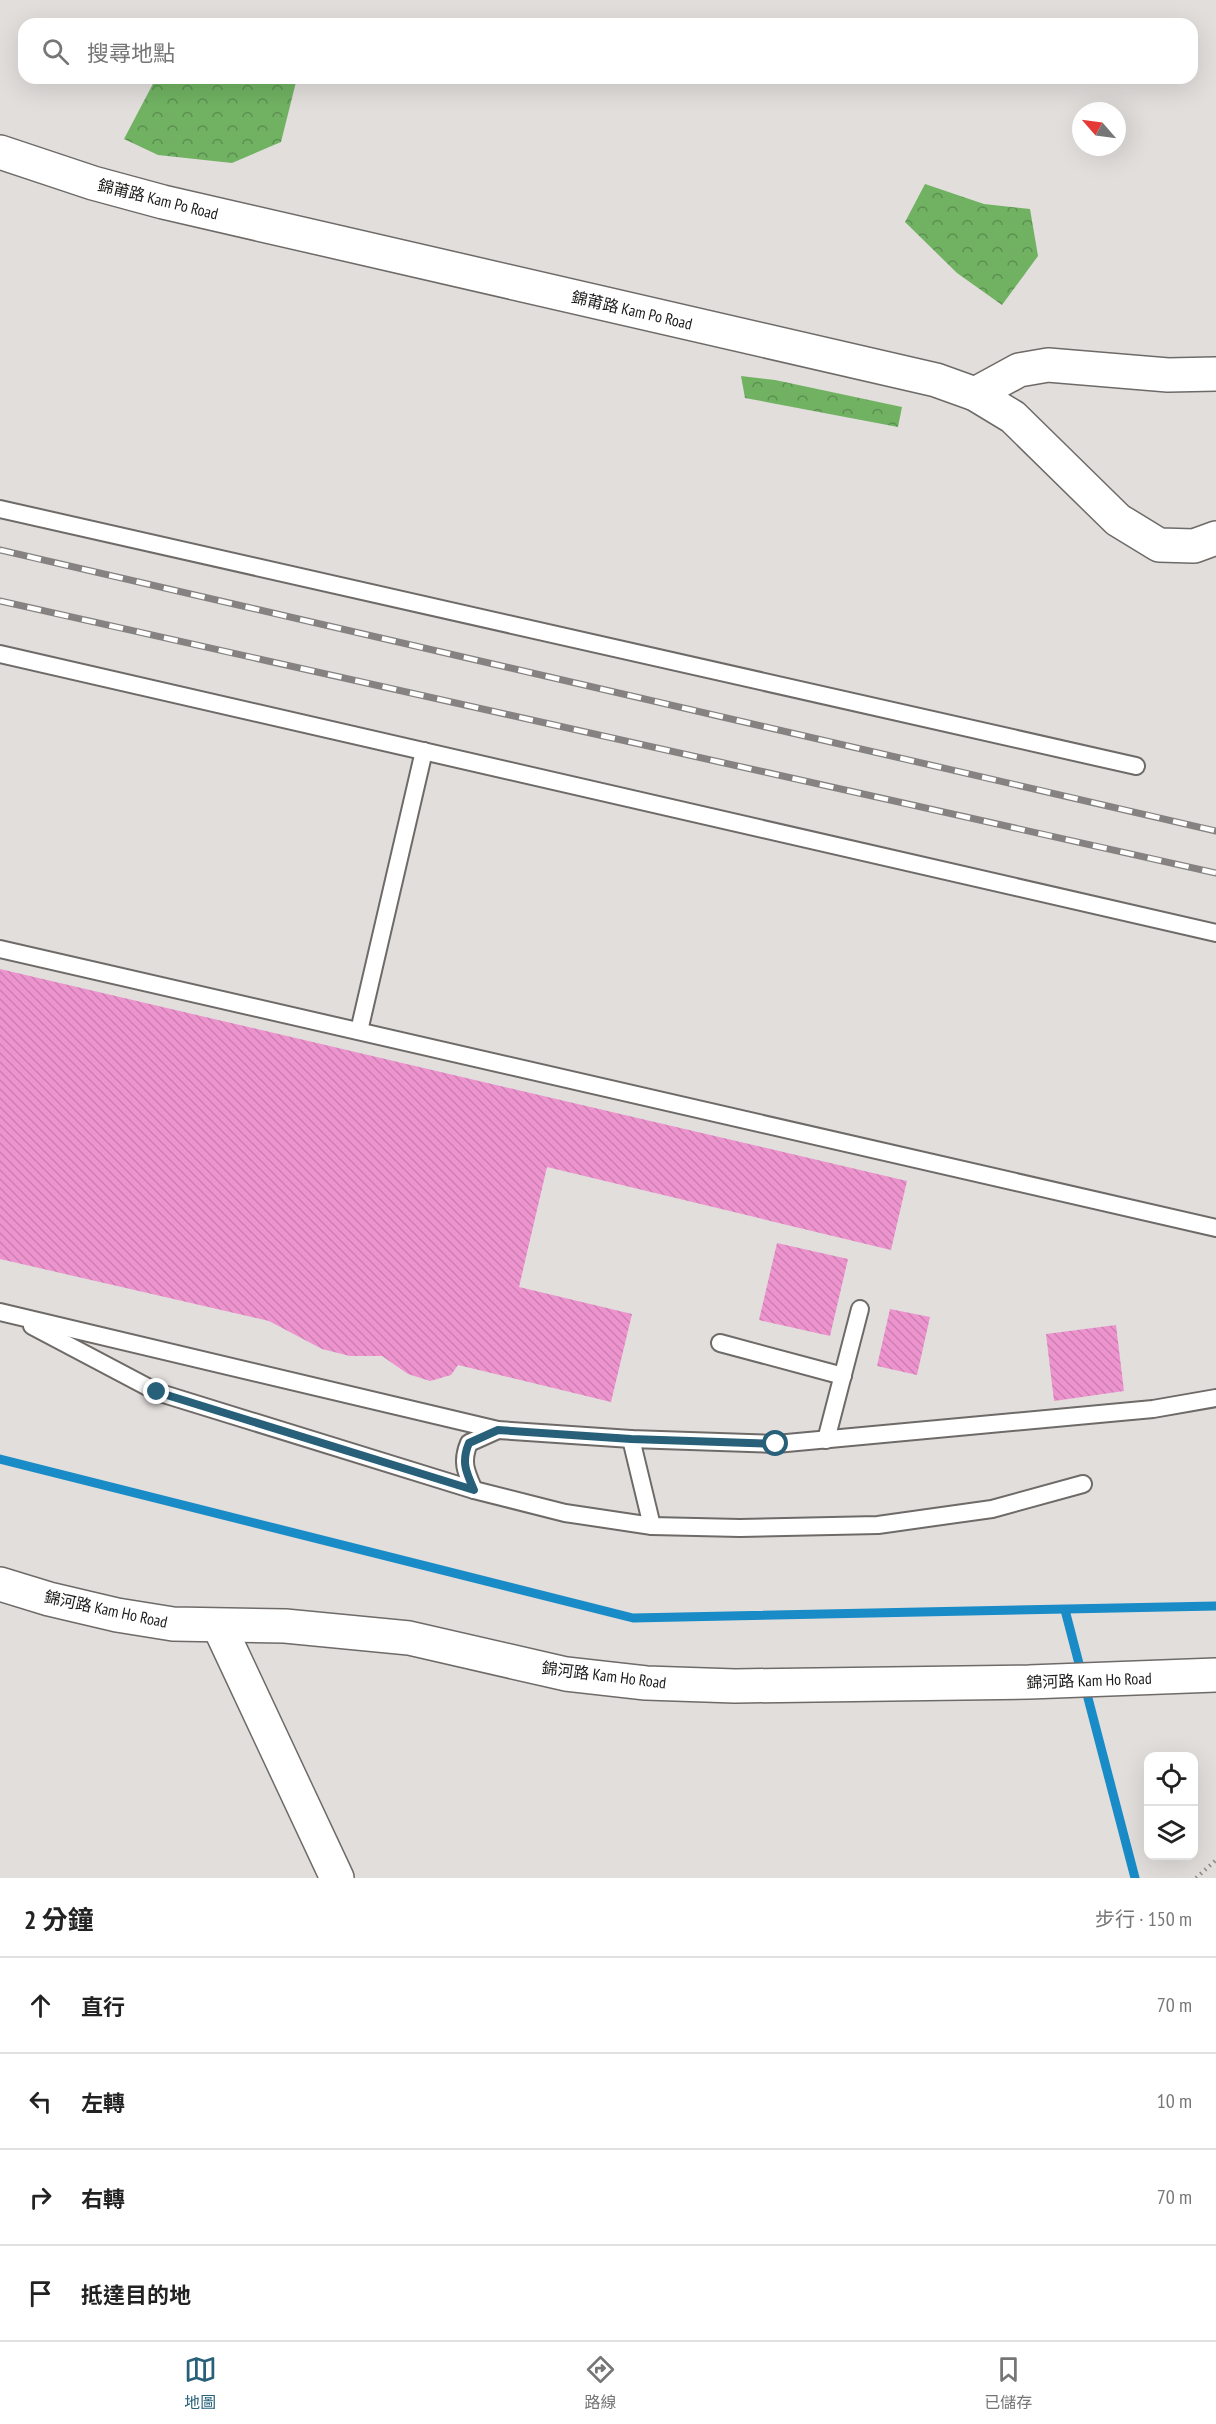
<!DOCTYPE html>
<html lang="zh-TW">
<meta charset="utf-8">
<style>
:root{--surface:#fff;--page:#f2f2f2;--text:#222;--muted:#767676;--line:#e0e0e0;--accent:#28607a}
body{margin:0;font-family:"PT Sans Narrow","Noto Sans TC",sans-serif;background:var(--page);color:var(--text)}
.controls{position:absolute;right:18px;bottom:18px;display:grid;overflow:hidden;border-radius:12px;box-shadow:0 6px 24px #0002}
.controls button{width:54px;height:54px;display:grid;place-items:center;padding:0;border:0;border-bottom:2px solid var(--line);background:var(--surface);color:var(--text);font:30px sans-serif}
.compass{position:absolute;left:1072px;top:102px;width:54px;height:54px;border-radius:50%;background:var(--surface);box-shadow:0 6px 24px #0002;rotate:298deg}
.stop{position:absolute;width:18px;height:18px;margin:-14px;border:4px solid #28607a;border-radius:50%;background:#fff}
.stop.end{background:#28607a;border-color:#fff;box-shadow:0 2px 6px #0008}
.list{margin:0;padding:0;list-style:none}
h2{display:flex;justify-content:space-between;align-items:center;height:78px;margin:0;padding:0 24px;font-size:26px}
h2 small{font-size:20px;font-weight:400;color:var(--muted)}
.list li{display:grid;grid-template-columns:39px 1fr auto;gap:18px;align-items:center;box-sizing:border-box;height:96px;padding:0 24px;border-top:2px solid var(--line)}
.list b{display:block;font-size:22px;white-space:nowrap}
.list em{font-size:20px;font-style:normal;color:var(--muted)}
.icon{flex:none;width:33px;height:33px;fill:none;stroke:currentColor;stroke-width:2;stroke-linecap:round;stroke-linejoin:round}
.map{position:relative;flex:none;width:1216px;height:1878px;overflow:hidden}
.search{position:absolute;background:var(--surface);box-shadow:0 6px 24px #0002;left:18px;right:18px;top:18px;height:66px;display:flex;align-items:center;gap:15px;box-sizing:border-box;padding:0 21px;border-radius:18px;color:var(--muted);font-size:22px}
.sheet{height:462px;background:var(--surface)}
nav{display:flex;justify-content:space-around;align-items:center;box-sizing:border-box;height:84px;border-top:2px solid var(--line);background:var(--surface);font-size:16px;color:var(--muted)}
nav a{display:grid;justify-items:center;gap:3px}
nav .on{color:var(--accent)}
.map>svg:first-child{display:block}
.forest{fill:url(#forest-crowns)}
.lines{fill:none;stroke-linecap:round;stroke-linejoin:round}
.stream{stroke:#198bc7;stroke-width:9}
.building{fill:url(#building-back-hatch)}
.service-casing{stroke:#6e6a68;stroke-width:20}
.minor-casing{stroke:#6e6a68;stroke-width:36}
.path{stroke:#8c8987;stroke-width:4;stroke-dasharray:1.5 4.5;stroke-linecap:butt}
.service{stroke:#fff;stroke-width:16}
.minor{stroke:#fff;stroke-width:33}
.rail-casing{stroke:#858281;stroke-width:7}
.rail{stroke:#fff;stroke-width:4.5;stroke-dasharray:14;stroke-linecap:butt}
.route{stroke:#28607a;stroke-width:8}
.labels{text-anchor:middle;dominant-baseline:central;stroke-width:5;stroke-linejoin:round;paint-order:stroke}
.street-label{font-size:16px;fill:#1c1b1a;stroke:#fff}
</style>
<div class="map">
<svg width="1216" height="1878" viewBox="0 0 1216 1878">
<defs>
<pattern id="forest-crowns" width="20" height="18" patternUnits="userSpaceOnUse" patternTransform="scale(1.5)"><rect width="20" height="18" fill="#70b262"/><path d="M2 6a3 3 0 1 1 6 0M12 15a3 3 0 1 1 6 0" fill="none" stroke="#5b9050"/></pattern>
<pattern id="building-back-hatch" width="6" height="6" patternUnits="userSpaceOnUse" patternTransform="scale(1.5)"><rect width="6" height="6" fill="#ed94cf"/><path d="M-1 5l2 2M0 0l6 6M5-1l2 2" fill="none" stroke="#cb7fb1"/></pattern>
</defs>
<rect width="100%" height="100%" fill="#e2dedc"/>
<g class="forest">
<polygon points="156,78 297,78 281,142 232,163 158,155 124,139"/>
<polygon points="925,184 984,204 1030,209 1038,256 1002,305 957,273 905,222"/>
<polygon points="741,376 775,380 902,407 898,427 745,398"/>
</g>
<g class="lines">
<g class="stream">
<polyline points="0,1459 633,1618 1216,1606"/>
<polyline points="1065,1610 1135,1878"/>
</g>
</g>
<g class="building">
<polygon points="0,969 907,1181 891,1250 547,1167 519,1287 632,1314 611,1402 458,1365 451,1375 430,1381 408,1374 382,1356 350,1356 322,1349 269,1321 0,1259"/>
<polygon points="777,1243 848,1259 830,1336 759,1320"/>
<polygon points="890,1309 930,1317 917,1375 877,1366"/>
<polygon points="1116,1325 1124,1391 1054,1401 1046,1334"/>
</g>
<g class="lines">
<g class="service-casing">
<g id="service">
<polyline points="0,509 1136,766"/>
<polyline points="0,654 1216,933"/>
<polyline points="0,949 1216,1228"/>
<polyline points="359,1031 424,751"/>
<polyline points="0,1312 498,1430 631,1439 776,1444 1153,1409 1216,1398"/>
<polyline points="32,1326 157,1392 474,1490 565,1513 652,1526 740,1528 878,1525 992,1509 1083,1484"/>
<polyline points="720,1343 843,1376"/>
<polyline points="631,1439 652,1526"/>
<polyline points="826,1440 860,1309"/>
<path d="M474,1490C466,1472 461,1462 469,1443L498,1430"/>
</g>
</g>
<g class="minor-casing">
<g id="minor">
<polyline points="0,152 93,183 163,202 936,380 975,394 1013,417 1118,520 1159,545 1194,546 1216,538"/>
<polyline points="975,394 1019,370 1048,365 1168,375 1216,374"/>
<polyline points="0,1584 49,1599 117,1615 173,1624 285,1626 409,1638 566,1674 646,1683 735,1686 1029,1682 1216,1675"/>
<polyline points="219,1626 337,1878"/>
</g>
</g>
<polyline class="path" points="1196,1878 1216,1860"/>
<use href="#service" class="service"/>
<use href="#minor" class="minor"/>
<g class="rail-casing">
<g id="rail">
<polyline points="0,550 1216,831"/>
<polyline points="0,601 1216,873"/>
</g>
</g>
<use href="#rail" class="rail"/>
</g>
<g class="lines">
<path class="route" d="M157,1392L474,1490C466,1472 461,1462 469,1443L498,1430L631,1439L776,1444"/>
</g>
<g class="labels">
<g class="street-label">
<text transform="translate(158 199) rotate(14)">錦莆路 Kam Po Road</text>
<text transform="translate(632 310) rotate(13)">錦莆路 Kam Po Road</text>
<text transform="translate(106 1609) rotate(12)">錦河路 Kam Ho Road</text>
<text transform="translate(604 1675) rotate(7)">錦河路 Kam Ho Road</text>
<text transform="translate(1089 1680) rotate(-2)">錦河路 Kam Ho Road</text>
</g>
</g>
</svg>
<div class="controls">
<button><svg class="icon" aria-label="locate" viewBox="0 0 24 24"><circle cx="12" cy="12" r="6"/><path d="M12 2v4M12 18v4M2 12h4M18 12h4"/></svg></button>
<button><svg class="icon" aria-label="layers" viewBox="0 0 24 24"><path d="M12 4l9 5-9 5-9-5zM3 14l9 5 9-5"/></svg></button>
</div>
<svg class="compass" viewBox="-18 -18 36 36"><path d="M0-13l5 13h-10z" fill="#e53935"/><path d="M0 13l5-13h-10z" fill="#767676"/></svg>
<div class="stop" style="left:776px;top:1444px"></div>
<div class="stop end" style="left:157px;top:1392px"></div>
<div class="search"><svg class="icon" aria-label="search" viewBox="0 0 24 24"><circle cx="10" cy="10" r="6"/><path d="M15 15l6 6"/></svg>搜尋地點</div>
</div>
<section class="sheet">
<h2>2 分鐘<small>步行 · 150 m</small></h2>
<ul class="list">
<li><svg class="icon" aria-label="ahead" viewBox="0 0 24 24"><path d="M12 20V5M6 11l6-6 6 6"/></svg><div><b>直行</b></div><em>70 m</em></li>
<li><svg class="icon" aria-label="left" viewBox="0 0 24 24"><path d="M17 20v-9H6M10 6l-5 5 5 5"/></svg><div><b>左轉</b></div><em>10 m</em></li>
<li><svg class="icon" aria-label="right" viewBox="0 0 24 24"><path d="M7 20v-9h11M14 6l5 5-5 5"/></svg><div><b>右轉</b></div><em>70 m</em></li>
<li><svg class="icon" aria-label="arrive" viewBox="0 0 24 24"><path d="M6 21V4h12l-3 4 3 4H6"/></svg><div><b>抵達目的地</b></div></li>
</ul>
</section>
<nav>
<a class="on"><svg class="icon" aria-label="map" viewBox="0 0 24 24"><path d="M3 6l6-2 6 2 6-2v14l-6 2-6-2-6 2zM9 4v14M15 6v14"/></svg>地圖</a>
<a><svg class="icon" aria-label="directions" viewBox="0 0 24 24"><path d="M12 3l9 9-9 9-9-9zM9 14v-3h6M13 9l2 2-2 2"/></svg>路線</a>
<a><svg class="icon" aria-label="saved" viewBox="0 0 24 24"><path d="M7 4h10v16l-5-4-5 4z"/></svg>已儲存</a>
</nav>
